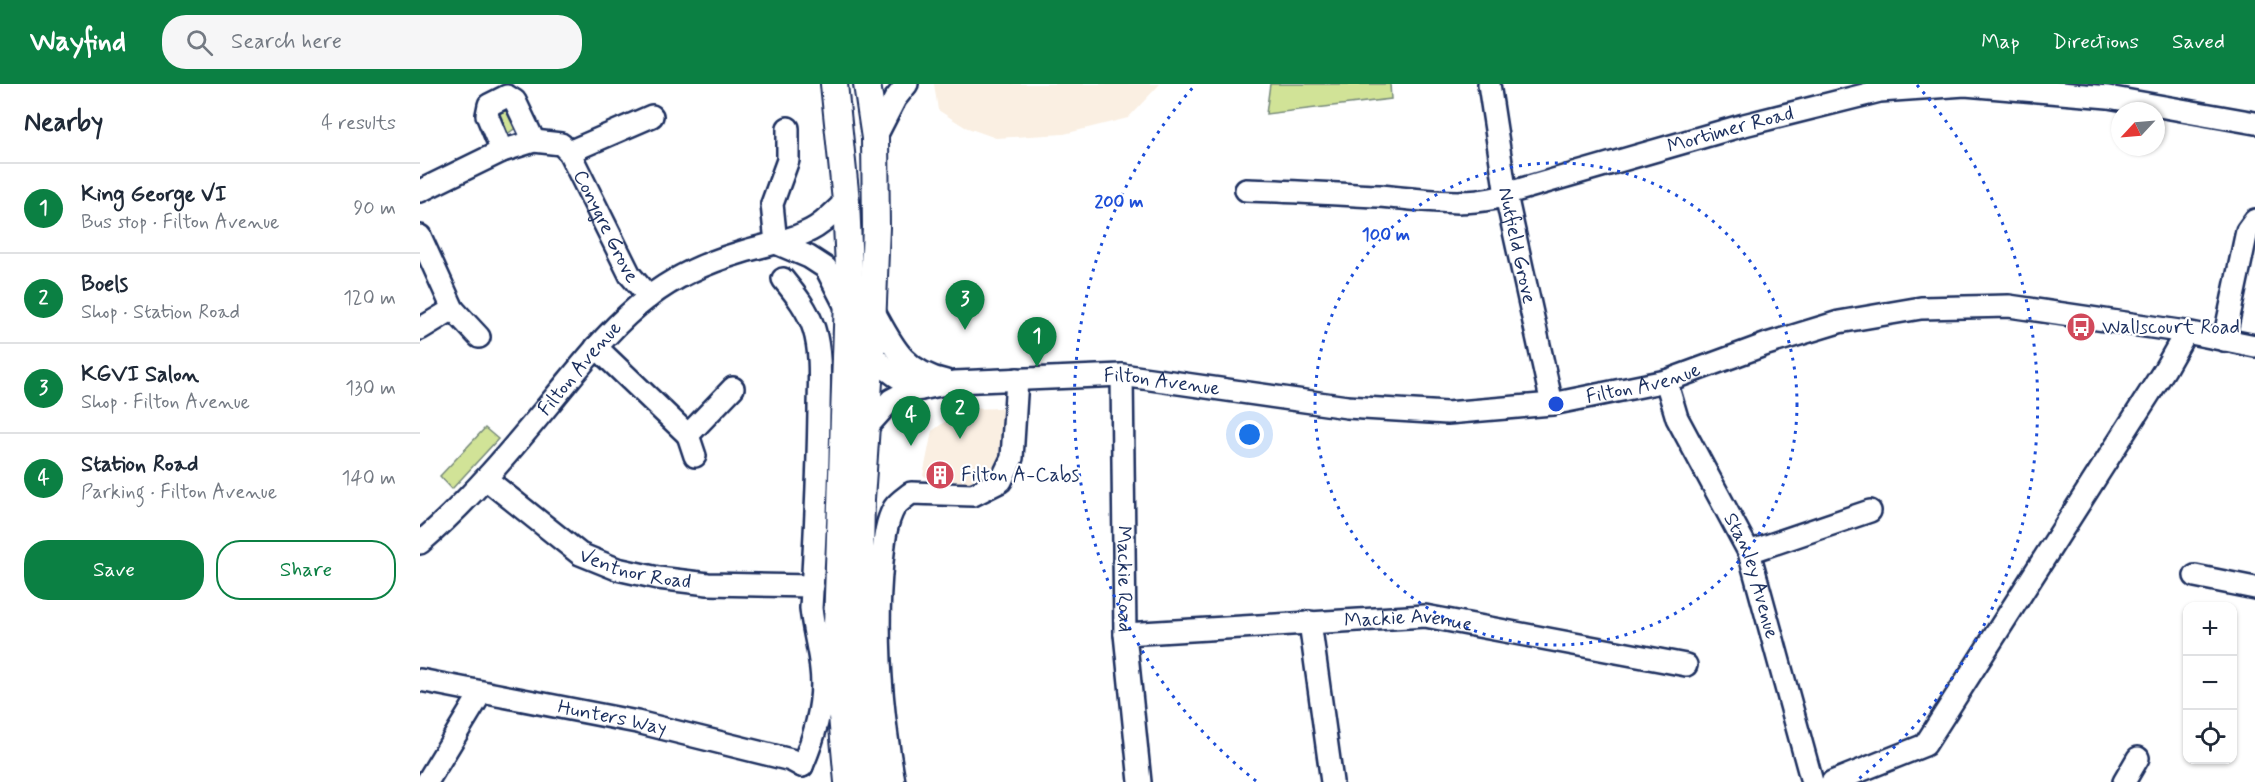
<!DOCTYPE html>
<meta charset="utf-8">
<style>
:root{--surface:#fff;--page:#f6f6f7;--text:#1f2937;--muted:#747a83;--line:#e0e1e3;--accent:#0b8043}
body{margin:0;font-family:Mynerve,sans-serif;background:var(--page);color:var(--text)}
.controls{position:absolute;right:18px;bottom:18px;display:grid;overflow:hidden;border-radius:12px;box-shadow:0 2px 4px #0004}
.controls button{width:54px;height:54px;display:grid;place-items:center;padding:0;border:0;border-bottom:2px solid var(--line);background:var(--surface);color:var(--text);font:30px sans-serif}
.compass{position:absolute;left:1691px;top:18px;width:54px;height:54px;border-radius:50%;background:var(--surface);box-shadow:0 2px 4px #0004;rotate:244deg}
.you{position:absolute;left:830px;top:351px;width:21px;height:21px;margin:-15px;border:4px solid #fff;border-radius:50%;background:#1a73e8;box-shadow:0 0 0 9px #1a73e833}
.badge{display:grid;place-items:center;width:39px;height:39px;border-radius:50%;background:var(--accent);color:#fff;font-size:20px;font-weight:700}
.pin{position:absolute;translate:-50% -50px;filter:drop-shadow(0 2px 3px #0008)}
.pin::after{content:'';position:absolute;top:32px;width:21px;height:18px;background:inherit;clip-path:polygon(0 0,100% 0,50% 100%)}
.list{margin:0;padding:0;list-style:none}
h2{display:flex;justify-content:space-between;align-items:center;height:78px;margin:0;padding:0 24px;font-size:26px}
h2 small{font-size:20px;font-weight:400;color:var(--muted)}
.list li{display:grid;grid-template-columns:39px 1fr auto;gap:18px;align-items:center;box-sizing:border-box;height:90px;padding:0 24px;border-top:2px solid var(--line)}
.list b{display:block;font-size:22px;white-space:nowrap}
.list p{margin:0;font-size:20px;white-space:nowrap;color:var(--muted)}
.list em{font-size:20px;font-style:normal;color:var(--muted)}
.actions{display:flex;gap:12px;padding:18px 24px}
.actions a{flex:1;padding:14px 0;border:2px solid var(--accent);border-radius:24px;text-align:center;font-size:21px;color:var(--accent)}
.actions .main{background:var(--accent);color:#fff}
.icon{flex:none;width:33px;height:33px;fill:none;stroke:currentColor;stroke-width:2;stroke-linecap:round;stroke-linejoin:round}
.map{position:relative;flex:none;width:1835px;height:698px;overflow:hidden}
header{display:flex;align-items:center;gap:36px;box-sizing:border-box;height:84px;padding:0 30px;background:var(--accent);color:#fff}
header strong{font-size:28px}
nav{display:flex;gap:33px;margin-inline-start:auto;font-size:21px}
.search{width:420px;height:54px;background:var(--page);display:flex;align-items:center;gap:15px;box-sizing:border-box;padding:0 21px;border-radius:24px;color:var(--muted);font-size:22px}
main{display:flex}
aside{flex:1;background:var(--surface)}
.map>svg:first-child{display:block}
.built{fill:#faefe2}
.green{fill:#d1e397;stroke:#76897a;stroke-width:1.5}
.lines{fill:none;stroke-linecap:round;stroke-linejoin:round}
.minor-casing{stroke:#1b2f5e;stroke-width:26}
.major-casing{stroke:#1b2f5e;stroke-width:30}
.minor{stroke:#fff;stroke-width:21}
.major{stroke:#fff;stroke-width:26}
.ring{fill:none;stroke:#1d4ed8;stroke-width:3;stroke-dasharray:3 6}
.labels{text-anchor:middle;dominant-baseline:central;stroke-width:4.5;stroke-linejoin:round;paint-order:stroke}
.street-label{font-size:20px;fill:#1b2f5e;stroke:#fff}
.poi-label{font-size:20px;fill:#1b2f5e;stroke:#fff;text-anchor:start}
.centre{fill:#1d4ed8;stroke:#fff;stroke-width:3}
.ring-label{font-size:18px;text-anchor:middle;font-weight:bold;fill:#1d4ed8;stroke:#fff;stroke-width:4.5;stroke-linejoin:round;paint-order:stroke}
</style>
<header>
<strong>Wayfind</strong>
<div class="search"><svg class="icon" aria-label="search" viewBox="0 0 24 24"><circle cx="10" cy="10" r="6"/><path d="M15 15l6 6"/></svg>Search here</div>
<nav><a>Map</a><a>Directions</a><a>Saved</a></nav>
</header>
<main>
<aside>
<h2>Nearby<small>4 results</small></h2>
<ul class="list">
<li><span class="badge">1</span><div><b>King George VI</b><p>Bus stop · Filton Avenue</p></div><em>90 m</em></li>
<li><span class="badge">2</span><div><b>Boels</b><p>Shop · Station Road</p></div><em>120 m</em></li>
<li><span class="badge">3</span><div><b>KGVI Salon</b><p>Shop · Filton Avenue</p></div><em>130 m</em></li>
<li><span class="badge">4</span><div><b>Station Road</b><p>Parking · Filton Avenue</p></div><em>140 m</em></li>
</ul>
<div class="actions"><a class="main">Save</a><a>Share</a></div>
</aside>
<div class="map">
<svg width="1835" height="698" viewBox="0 0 1835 698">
<rect width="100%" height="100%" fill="#fff"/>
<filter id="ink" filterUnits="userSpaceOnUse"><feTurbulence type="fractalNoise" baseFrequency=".0167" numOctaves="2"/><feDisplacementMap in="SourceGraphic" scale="12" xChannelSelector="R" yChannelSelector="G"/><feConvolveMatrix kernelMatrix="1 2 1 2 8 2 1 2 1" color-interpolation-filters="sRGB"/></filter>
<g filter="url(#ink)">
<g class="built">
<polygon points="514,0 740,0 708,34 644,50 576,54 545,43 518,26"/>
<polygon points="586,324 587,354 580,377 571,388 554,399 543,400 503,392 512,347 543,325"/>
</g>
<g class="green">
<polygon points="850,0 970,0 971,15 846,30"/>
<polygon points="85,27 90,28 97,43 87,50 84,48 78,30"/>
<polygon points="65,344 78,355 32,405 20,392"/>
</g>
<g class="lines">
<g class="minor-casing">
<g id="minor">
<path id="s1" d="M1069,0L1086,111L1132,320"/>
<polyline points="455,54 475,15 487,0"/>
<polyline points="82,67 67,31 69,21 87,12 95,17 114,57"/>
<polyline points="149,68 232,32"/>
<path id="s2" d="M826,106C870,107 914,110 959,112C999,115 1058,126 1095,107L1324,41L1460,7L1545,1L1688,13L1835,39"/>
<path id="s3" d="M0,107L82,67L114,57L141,60L149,68L210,191L229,213"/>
<polyline points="0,152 33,225 59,253"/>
<polyline points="356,159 389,173 406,184 428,227"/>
<polyline points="356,159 352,120 368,76 368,44"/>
<path d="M363,195C376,211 388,226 394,245C402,271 399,301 399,327C398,393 395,458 391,524C393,545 399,564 401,585C405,617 395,652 382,682"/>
<path d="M452,224C472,260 482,287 526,297"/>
<polyline points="0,245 33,225"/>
<polyline points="1804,256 1827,147 1835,136"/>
<path d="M446,259C458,282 477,295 501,305"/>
<polyline points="176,263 268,351"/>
<path id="s4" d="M702,291L705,550L720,698"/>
<path id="s5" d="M1246,297L1257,334L1329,468L1392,698"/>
<path id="s6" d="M446,344L471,316L486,308L501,305L535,298L702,291L927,323L1027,329L1132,320L1246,297L1347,260L1419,238L1501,224L1589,222L1766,248L1835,262"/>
<polyline points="275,372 268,351 313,304"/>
<path id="s7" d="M66,395L160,470L197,485L238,494L288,500L393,502"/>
<path id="s8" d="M0,459C51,415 93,364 135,313C164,278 192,241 229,213C257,191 288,178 322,168C345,161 370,157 391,146C405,139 415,127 426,117"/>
<polyline points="1329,468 1450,427"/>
<polyline points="1775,492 1835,504"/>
<polyline points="890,538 912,698"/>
<path id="s9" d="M705,550L1005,532L1266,581"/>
<path id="s10" d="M0,596L217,638L371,676L382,682"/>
<polyline points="7,698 61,609"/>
<path d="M474,698C461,625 455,552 462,478C464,461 465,440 474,424C478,418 486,413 491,409L553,411L581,397L592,374L597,295"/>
<polyline points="1412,698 1505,661 1745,285 1766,248"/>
<polyline points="1704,698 1718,674"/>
</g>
</g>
<g class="major-casing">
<g id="major">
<polyline points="414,0 426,117 429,184 417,542 419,599 428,698"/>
<polyline points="447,0 455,54 456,143 451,268 441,415 439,539 442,597 452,698"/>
</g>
</g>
<use href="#minor" class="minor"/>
<use href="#major" class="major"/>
</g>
</g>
<g class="ring">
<circle cx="1136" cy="320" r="241"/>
<path d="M836 697A482 482 0 0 1 775 1M1497 1A482 482 0 0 1 1436 697"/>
</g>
<defs>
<g id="bus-disc" transform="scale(1.5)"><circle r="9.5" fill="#d1495b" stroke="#fff"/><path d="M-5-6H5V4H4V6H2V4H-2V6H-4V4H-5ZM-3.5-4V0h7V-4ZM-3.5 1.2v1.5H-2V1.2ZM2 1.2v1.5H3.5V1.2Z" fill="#fff"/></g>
<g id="building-disc" transform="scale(1.5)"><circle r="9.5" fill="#d1495b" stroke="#fff"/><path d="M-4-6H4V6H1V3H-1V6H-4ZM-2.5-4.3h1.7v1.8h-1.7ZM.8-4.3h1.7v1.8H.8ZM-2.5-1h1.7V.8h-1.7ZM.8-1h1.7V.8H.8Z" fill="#fff"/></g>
</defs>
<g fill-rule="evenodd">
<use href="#bus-disc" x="1661" y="243"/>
<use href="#building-disc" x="520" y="391"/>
</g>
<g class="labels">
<g class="street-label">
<text stroke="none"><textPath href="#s2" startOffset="495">Mortimer Road</textPath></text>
<text stroke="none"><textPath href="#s3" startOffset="246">Conygre Grove</textPath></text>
<text stroke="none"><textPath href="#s1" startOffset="164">Nutfield Grove</textPath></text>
<text stroke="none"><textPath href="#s8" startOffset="237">Filton Avenue</textPath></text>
<text stroke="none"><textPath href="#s6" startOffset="312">Filton Avenue</textPath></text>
<text stroke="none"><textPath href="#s6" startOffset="798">Filton Avenue</textPath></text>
<text stroke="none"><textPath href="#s7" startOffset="178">Ventnor Road</textPath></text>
<text stroke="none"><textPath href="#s5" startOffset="214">Stanley Avenue</textPath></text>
<text stroke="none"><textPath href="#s4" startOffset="204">Mackie Road</textPath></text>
<text stroke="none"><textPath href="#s9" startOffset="284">Mackie Avenue</textPath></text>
<text stroke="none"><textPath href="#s10" startOffset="196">Hunters Way</textPath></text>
</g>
<g class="poi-label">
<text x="1682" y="243">Wallscourt Road</text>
<text x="541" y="391">Filton A-Cabs</text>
</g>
</g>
<circle cx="1136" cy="320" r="9" class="centre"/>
<g class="ring-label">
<text x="699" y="123">200 m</text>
<text x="966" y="156">100 m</text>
</g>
</svg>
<div class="controls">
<button>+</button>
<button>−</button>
<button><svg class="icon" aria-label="locate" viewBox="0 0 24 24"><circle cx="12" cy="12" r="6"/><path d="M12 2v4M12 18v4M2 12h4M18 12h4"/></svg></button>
</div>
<svg class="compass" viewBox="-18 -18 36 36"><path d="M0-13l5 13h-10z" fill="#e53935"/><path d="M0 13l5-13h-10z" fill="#747a83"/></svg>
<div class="you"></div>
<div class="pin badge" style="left:617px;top:283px">1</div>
<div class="pin badge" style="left:540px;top:355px">2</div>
<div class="pin badge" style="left:545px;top:246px">3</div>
<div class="pin badge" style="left:491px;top:362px">4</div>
</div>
</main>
